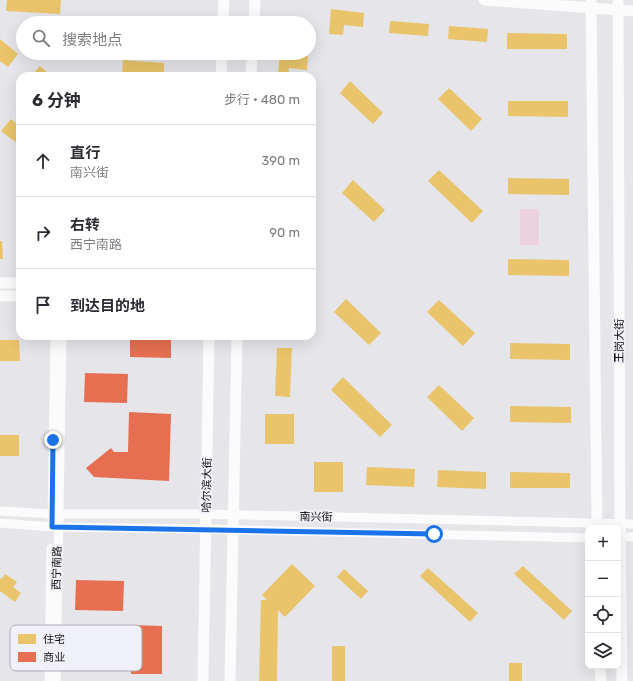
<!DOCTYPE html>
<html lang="zh">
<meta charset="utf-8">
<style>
:root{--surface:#fff;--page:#f2f2f3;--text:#2b2b33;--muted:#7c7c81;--line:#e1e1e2}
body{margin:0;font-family:Rubik,"Noto Sans SC",sans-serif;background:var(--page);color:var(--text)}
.controls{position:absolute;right:12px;bottom:12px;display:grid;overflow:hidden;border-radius:8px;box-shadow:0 4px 16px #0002}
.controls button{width:36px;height:36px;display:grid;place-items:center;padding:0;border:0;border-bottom:1px solid var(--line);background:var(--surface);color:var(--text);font:20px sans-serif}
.stop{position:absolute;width:12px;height:12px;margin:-9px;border:3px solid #1a73e8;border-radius:50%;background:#fff}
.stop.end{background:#1a73e8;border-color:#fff;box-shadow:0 1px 4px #0008}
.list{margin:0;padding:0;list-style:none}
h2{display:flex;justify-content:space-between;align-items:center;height:52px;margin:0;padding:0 16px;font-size:17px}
h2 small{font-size:13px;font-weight:400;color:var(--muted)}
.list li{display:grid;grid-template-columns:26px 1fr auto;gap:12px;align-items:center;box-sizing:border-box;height:72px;padding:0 16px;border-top:1px solid var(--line)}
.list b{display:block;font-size:15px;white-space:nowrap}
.list p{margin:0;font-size:13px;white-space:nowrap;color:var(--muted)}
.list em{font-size:13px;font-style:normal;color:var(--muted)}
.icon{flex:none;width:22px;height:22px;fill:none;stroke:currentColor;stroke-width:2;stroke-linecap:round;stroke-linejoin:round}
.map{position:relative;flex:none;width:633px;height:681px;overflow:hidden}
.search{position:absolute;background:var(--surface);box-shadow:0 4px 16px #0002;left:16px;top:16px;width:300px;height:44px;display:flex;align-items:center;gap:10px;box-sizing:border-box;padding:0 14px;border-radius:22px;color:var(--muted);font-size:15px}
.panel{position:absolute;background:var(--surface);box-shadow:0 4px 16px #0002;left:16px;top:72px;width:300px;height:268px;border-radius:12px}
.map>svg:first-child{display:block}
.green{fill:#ecd2df}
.homes{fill:#e9c46a}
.shops{fill:#e76f51}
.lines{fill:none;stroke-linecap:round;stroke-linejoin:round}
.minor{stroke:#fbfbfc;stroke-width:9}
.major{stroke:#fbfbfc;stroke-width:11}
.route{stroke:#1a73e8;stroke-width:5}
.labels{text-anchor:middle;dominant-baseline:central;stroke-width:4;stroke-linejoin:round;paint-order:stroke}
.street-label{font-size:11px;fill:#101013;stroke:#f0f0f9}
.key{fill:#f0f0f9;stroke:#adadb4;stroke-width:1}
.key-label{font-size:11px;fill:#101013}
</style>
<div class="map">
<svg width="633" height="681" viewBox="0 0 633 681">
<rect width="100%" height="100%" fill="#e5e5ea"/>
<rect class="green" x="520" y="209" width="19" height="36"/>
<g class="homes">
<polygon points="7,0 61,0 60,14 6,11"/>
<polygon points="331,9 364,13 363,27 344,25 343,35 329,34"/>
<polygon points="390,21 429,24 428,36 389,33"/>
<polygon points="449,26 488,29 487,42 448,39"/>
<polygon points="507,33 567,34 567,49 507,49"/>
<polygon points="0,39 18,54 8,67 0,61"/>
<polygon points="280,53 308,56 307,70 289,68 288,75 278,74"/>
<polygon points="123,60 164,63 164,76 122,76"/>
<polygon points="40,66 51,76 31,76"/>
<polygon points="350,81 383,113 373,124 340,93"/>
<polygon points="449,88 482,119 471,131 438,99"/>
<polygon points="508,101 568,101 568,117 508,116"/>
<polygon points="11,119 20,127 20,145 18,144 1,131"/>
<polygon points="439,170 483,211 472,223 428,181"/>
<polygon points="508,178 569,179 569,195 508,194"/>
<polygon points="353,180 385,210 374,222 342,193"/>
<polygon points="0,241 2,241 3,259 0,259"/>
<polygon points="508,259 569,260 569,276 508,275"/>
<polygon points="346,299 381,333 369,345 334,312"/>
<polygon points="439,300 475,333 463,346 427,312"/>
<polygon points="0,340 19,340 20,361 0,361"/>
<polygon points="510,343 570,344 570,360 510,359"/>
<polygon points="277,348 292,348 290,397 275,396"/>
<polygon points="343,377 392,425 380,437 331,390"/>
<polygon points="439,385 474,418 462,431 427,397"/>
<polygon points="510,406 571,407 571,423 510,422"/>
<rect x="265" y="414" width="29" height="30"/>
<rect x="0" y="435" width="19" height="21"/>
<rect x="314" y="462" width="29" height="30"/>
<polygon points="367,467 415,469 414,487 366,485"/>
<polygon points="438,470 486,472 486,489 437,487"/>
<polygon points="510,472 570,473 570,488 510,488"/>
<polygon points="292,564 315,586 285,617 278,610 277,681 259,681 261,600 267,600 262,595"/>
<polygon points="523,566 572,611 564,620 514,574"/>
<polygon points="428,568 478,613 470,622 420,576"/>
<polygon points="344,569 368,591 361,599 337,577"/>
<polygon points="5,574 17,582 13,587 21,593 15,602 0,591 0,578 2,579"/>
<rect x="332" y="646" width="13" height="35"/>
<rect x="509" y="663" width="13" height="18"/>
</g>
<g class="shops">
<polygon points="130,336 171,336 171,358 130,357"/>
<polygon points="85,373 128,374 127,403 84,402"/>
<polygon points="129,412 171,414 169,481 94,477 86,468 111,448 114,452 128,452"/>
<polygon points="76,580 124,581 123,611 75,610"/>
<polygon points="131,625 162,626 162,674 131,674"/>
</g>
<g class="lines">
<g class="minor">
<polyline points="0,511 52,514 206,514 633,524"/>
<polyline points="52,520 55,336"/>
<polyline points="0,523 52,527 206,529 588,538"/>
<polyline points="618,537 633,537"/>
<polyline points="49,681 51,548"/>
<polyline points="56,681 62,336"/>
</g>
<g class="major">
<polyline points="484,0 633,11"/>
<polyline points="591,0 597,528"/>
<polyline points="618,0 620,523 622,681"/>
<polyline points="223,23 224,0"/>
<polyline points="254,23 255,0"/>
<polyline points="221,76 222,53"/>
<polyline points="251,76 252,53"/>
<polyline points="0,283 20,283"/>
<polyline points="0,296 20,296"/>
<polyline points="600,666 601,681"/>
<polyline points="203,681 209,336"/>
<polyline points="230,681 237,336"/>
</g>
</g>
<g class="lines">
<polyline class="route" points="53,440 52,527 434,534"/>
</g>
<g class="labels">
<g class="street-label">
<text transform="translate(619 341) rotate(-90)">王岗大街</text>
<text transform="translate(207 485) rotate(-89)">哈尔滨大街</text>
<text transform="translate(316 517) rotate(1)">南兴街</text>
<text transform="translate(57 568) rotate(-89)">西宁南路</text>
</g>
</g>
<rect x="10" y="625" width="132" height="46" rx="6" class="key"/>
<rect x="18" y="634" width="18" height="10" fill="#e9c46a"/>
<rect x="18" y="652" width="18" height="10" fill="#e76f51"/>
<g class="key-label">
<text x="43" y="643">住宅</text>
<text x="43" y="661">商业</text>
</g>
</svg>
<div class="controls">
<button>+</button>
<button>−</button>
<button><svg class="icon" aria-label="locate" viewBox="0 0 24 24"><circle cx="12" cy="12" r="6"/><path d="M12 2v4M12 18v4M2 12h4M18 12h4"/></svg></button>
<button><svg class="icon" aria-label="layers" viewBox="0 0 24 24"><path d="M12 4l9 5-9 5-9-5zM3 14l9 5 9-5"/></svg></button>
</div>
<div class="stop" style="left:434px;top:534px"></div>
<div class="stop end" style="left:53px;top:440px"></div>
<div class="search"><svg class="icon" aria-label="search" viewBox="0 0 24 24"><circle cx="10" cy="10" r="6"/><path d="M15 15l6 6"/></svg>搜索地点</div>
<section class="panel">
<h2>6 分钟<small>步行 · 480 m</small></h2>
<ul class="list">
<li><svg class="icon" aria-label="ahead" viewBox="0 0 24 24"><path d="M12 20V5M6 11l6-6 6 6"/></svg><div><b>直行</b><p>南兴街</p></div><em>390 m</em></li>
<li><svg class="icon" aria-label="right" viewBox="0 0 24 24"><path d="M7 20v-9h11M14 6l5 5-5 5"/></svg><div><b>右转</b><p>西宁南路</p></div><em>90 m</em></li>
<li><svg class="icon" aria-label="arrive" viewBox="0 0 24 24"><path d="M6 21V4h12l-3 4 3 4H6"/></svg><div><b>到达目的地</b></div></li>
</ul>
</section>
</div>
